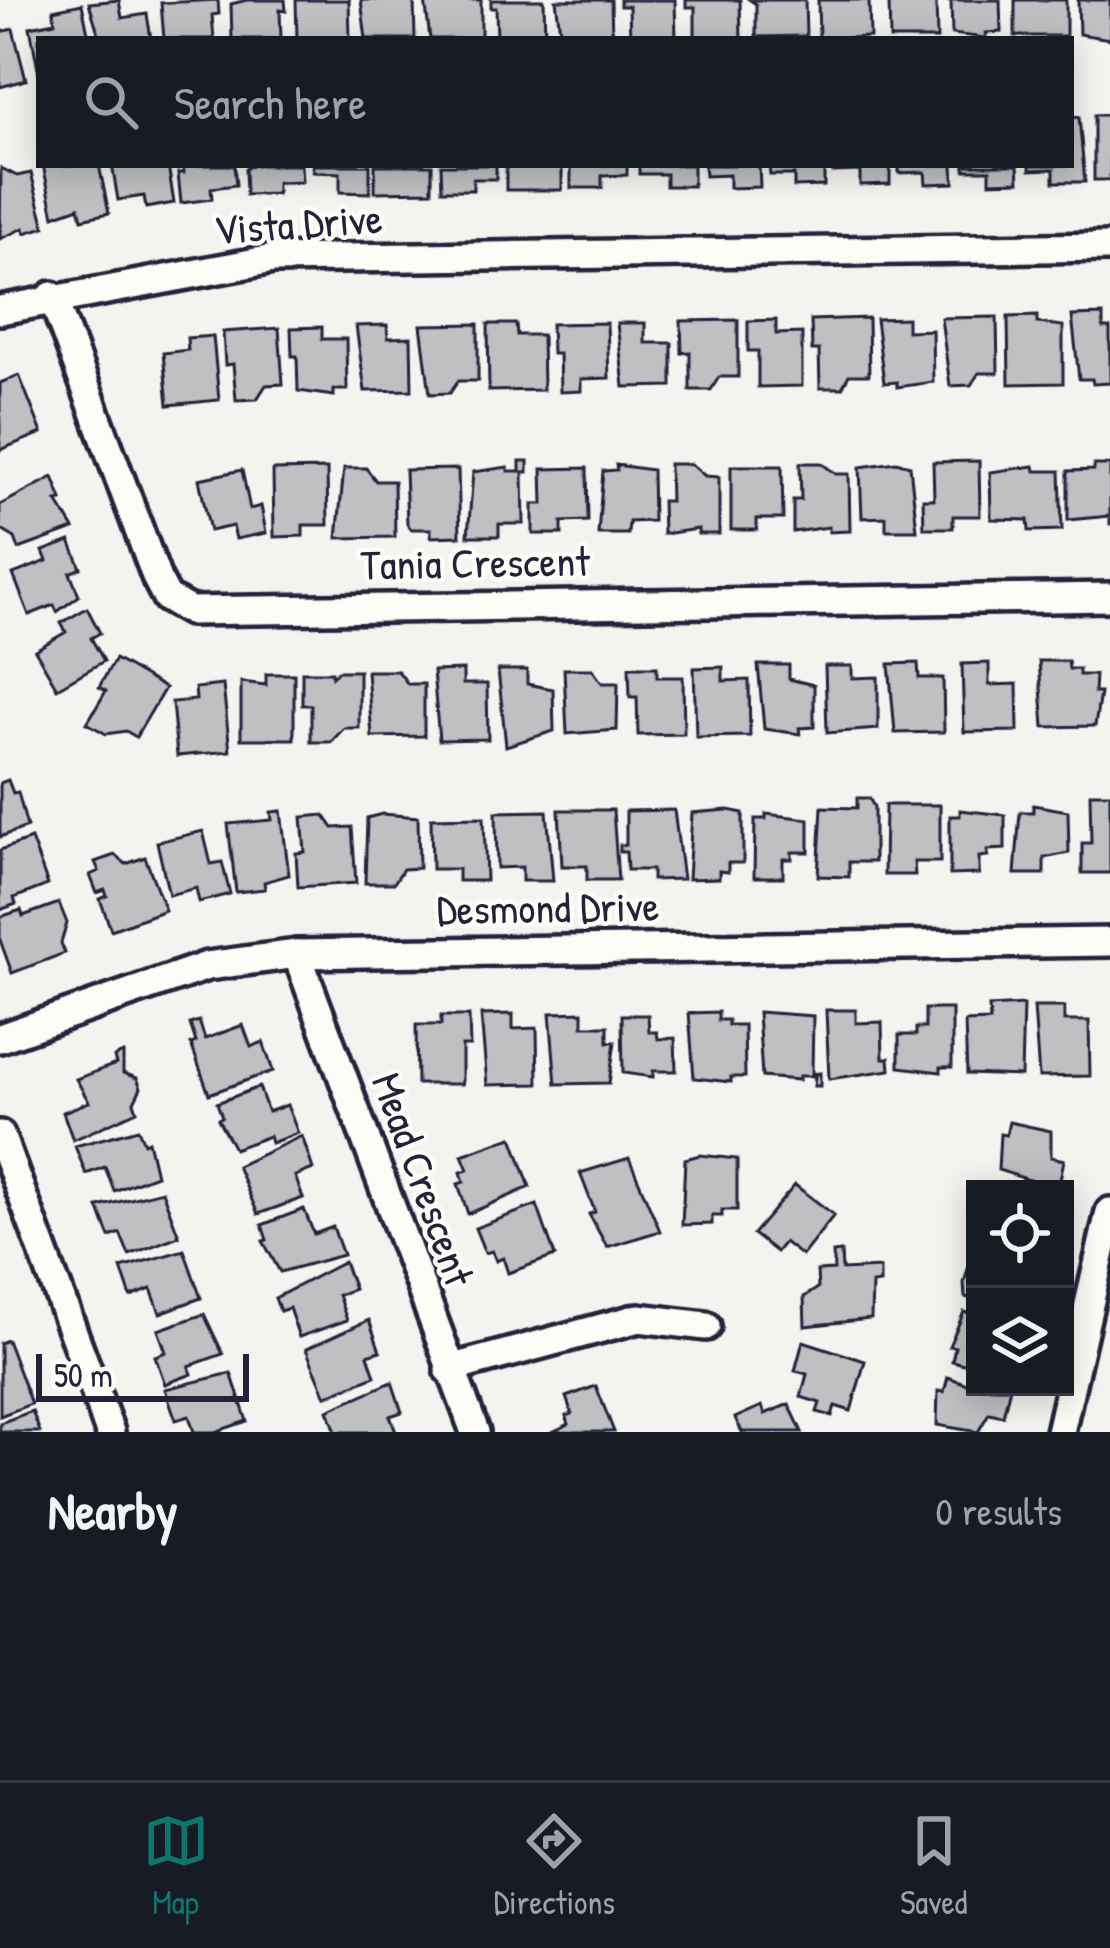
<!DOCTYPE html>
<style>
:root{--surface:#171b24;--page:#20242c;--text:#f1f3f6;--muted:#9ea1a6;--line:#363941;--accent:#0f766e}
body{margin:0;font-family:"Patrick Hand",sans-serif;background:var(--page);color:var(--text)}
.controls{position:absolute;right:36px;bottom:36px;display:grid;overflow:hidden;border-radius:0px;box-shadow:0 6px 30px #0003}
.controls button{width:108px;height:108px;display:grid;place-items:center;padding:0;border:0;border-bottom:3px solid var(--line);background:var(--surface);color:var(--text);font:60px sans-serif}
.scale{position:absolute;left:36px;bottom:30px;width:213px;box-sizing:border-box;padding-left:12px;border:6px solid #22223b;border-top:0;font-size:33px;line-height:42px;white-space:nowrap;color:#22223b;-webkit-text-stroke:9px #fdfcf7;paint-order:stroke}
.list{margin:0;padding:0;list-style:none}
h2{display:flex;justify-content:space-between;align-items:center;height:156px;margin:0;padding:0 48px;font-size:51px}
h2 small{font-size:39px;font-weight:400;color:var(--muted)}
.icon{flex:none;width:66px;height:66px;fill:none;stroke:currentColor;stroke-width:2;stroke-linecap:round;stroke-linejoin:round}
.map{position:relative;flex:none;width:1110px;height:1432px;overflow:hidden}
.search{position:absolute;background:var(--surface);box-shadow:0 6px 30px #0003;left:36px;right:36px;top:36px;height:132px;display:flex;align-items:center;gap:30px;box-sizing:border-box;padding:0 42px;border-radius:0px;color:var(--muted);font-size:45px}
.sheet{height:348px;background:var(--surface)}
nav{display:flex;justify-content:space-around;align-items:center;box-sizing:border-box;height:168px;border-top:3px solid var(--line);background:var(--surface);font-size:33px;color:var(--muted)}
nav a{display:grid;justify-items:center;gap:6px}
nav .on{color:var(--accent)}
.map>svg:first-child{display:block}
.building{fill:#c0bfc2;stroke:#22223b;stroke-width:3}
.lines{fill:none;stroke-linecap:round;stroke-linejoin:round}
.street-casing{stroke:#22223b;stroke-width:36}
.street{stroke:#fdfcf7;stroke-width:27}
.labels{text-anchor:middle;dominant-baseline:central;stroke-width:9;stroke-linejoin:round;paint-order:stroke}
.street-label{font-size:42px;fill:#22223b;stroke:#fdfcf7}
</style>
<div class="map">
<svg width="1110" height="1432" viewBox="0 0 1110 1432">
<rect width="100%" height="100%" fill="#f4f3ef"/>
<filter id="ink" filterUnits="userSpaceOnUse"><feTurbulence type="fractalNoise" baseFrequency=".00833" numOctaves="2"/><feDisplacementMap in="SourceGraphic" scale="24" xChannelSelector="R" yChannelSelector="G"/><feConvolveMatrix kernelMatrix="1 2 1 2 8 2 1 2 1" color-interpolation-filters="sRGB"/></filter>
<g filter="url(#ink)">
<g class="building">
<polygon points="119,0 122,18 147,14 151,39 100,39 89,3"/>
<polygon points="218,0 219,14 212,15 214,39 164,39 161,3"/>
<polygon points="247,0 285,0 286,11 280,10 281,39 232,39 231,4"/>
<polygon points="296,0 349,0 350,39 297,39"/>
<polygon points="361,0 414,0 415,39 366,39"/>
<polygon points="425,0 481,0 481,39 430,39"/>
<polygon points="491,0 544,0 545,39 497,39 496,8 491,8"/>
<polygon points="556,0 611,0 612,39 561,39"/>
<polygon points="620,0 675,0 676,39 630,39 629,6 620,6"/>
<polygon points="686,0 740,0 741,39 695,39 695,7 686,7"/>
<polygon points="750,0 805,0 806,36 756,37 756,4"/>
<polygon points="818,0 869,0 870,37 819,39"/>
<polygon points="881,0 936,0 937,39 890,39 889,3"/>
<polygon points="1000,0 1001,32 986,33 986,38 952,34 951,1 946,0"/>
<rect x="1015" y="0" width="51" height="36"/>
<polygon points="1078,0 1110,0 1110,39 1079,34"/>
<polygon points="82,4 88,33 78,39 39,39 39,75 30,27 55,22 53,10"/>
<polygon points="13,29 26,80 0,87 0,32"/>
<rect x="1094" y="115" width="16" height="65"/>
<polygon points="1079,117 1085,182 1054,182 1054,169 1030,170 1030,165 1071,165 1071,118"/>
<polygon points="43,165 99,165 109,213 82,219 79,207 54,216"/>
<polygon points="112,165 168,165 174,203 146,208 144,196 118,200"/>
<polygon points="183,165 234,165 236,185 211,188 212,199 181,203 178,173 184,173"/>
<polygon points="252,165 301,165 302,182 277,183 277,194 246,195 245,169"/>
<polygon points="313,165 370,165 370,193 340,192 340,173 313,172"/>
<polygon points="375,165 432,165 432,191 375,192"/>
<polygon points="441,165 496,165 496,179 473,179 473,190 442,190"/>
<rect x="506" y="165" width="56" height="25"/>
<polygon points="571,165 627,165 627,175 602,176 602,188 571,188"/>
<polygon points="639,165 693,165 693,186 666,186 666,174 639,174"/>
<polygon points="704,165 759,165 760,187 729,188 729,175 705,176"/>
<polygon points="769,165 824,165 824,186 794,187 794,175 770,175"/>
<polygon points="833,165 890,165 890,184 860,185 860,171 833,172"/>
<polygon points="899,165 953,165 954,183 926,184 925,172 899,173"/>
<polygon points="965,165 1018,165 1019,181 990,182 990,170 965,170"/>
<polygon points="1,168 17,176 31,173 45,227 25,233 24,228 0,239"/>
<polygon points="1103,315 1103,328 1110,328 1110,383 1093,384 1092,379 1079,379 1072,316"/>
<polygon points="1037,316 1037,323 1063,326 1063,383 1009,384 1008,317"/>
<polygon points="997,317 998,373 979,373 971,385 950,386 941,318"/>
<polygon points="868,318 869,375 849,375 842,388 820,388 819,350 812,350 811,320"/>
<polygon points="907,318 907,331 932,330 933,382 897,387 897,382 884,383 876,319"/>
<polygon points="738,320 738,377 719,377 711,390 690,390 690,352 682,353 681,321"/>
<polygon points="776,320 776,334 802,333 802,386 758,387 758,351 748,351 748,321"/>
<polygon points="607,323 609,378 581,379 581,391 560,392 559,354 552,354 551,324"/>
<polygon points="617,323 645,323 645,343 672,343 672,386 624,387"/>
<polygon points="478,324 478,381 458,381 450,393 430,394 421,325"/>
<polygon points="488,324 516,324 517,335 542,335 543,390 489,391"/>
<polygon points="387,325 388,338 411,337 412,390 365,391 356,326"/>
<polygon points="322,327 322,339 346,339 347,390 334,390 334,396 298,391 297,356 292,356 291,328"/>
<polygon points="279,328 283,384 266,385 257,399 236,400 233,364 225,365 223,332"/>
<polygon points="213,336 219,400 168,405 163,353 188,350 187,338"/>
<polygon points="19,375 42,433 0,450 0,383"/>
<polygon points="520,461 528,461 528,472 523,472 524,524 499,524 499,536 468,536 473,472 508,467 508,471 520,471"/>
<polygon points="979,461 980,516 953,516 953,528 924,528 923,499 934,499 933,462"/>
<polygon points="896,462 910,466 917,530 886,530 886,517 862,518 860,467"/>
<polygon points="800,463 821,463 836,474 849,474 850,531 829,532 829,527 793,532 793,500 801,500"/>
<polygon points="669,464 691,464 705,476 719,477 719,534 698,534 698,529 663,534 662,501 670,501"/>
<polygon points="616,465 652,470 653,521 629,522 628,534 598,534 603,471 617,470"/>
<polygon points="1094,465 1110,465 1110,526 1110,516 1068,520 1068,471 1094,470"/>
<polygon points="731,466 782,466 783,519 757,519 757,530 731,530"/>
<polygon points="1034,466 1035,471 1060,471 1062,530 1029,531 1028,520 991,519 990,472"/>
<polygon points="344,468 366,468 376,481 394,481 395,537 337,538"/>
<polygon points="587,468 588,521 562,522 562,534 533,534 533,504 543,504 542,469"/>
<polygon points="327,469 328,525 303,525 303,536 274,537 273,470"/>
<polygon points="458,469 460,536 431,537 431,529 411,529 407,524 405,470"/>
<polygon points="242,470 250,509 261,506 266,533 236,539 233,526 210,531 199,479"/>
<polygon points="53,477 62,500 57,501 74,529 19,549 15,538 0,529 0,505"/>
<polygon points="70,541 81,568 70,573 79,596 57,612 54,605 29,615 13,574 47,561 43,551"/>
<polygon points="87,608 100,633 91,638 104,661 57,688 35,650 66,632 61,623"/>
<polygon points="115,659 165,688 136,737 126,731 106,734 87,723 106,691 99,687"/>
<polygon points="1039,661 1068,661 1069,669 1079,669 1079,675 1095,675 1094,693 1100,693 1095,726 1044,727"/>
<polygon points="918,663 919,678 943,678 944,732 895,733 889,664"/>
<polygon points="989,663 989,685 1017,684 1018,731 964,732 962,664"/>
<polygon points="758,665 789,665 789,679 814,685 814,727 799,728 800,734 764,729"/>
<polygon points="825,666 852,666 852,678 878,677 878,729 827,733"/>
<polygon points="629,667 657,667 657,677 683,677 684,734 638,735 637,697 630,697"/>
<polygon points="723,667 723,681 749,680 750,736 696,737 694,668"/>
<polygon points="564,669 592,669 602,683 618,683 617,730 567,734"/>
<polygon points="463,670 463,684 487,684 488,739 439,740 433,671"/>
<polygon points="498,670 527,670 527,684 553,689 554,731 506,746"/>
<polygon points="338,671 359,671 359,728 344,728 331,742 311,742 311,705 302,705 302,672 332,672 332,677"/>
<polygon points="367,671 398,671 408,684 424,684 424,736 372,737"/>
<polygon points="266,674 294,674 294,739 241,739 241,682 266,685"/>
<polygon points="223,685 230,751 177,756 172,702 196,700 195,688"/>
<polygon points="8,780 13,793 18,792 27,827 0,837 0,783"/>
<polygon points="1090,793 1110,793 1110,873 1082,873 1082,843 1091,843"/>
<polygon points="857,798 869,798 874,807 874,862 849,862 849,877 818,876 822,807 857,808"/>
<polygon points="885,805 940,805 940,862 914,862 915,875 884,875"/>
<polygon points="1033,805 1068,811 1069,853 1044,858 1044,874 1015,874 1020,812 1033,812"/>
<polygon points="559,810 613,810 618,880 587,880 587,866 562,866"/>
<polygon points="674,810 683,879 652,880 652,870 627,870 626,852 620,852 620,845 626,845 626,811"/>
<polygon points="728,810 743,813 743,863 728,863 728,872 719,871 719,878 688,879 692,813"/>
<polygon points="960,810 1005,815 1005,849 987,850 988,856 979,857 979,874 950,875 950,816 960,816"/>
<polygon points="281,811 289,875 264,882 265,889 236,892 228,824 272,820 271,812"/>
<polygon points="547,811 553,881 522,881 522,867 497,868 496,812"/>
<polygon points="382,814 418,817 419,868 403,869 394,883 365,883 367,818"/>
<polygon points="766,814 809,819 809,852 792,852 792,859 783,859 783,877 754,877 755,819 766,819"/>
<polygon points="324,815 333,828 352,827 356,883 298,887 296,853 305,852 302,817"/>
<polygon points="484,817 486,881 458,881 458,869 432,869 431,818"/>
<polygon points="203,831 211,864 222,862 230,894 199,902 196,888 169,895 157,842"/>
<polygon points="31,839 48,885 14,898 16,904 0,910 0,850"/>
<polygon points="115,855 126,864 145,857 165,910 111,930 100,899 107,896 105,890 97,893 90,875 99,871 95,862"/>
<polygon points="59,903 67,923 61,943 65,953 12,973 0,940 0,917 21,910 23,916"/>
<polygon points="1023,1005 1021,1076 967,1074 965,1022 990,1021 989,1007"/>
<polygon points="1034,1007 1064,1007 1064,1021 1089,1021 1090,1076 1039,1077"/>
<polygon points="925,1009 952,1009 952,1067 941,1067 941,1072 899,1067 899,1035 916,1035 916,1028 925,1028"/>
<polygon points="826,1010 856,1010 856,1023 882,1022 883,1058 889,1058 890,1070 829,1079"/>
<polygon points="583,1012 583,1026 608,1026 608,1042 615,1042 609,1083 556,1084 550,1013"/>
<polygon points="718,1012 718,1020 728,1020 728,1025 744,1025 745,1077 731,1077 731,1082 694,1078 689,1013"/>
<polygon points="758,1012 813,1016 812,1074 820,1073 820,1086 814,1086 815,1076 799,1076 799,1080 762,1077"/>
<polygon points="513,1014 513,1029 537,1028 538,1084 487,1085 481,1015"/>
<polygon points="622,1015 648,1015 649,1032 657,1032 658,1039 675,1038 676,1071 653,1071 653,1077 623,1073"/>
<polygon points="441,1016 469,1016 470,1046 462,1046 462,1084 417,1084 416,1025 441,1025"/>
<polygon points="199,1021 205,1039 243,1025 251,1047 263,1042 273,1071 209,1094 191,1044 196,1042 190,1024"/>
<polygon points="123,1053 123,1073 137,1078 141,1088 134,1102 137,1111 73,1140 63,1112 89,1102 76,1079 116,1064 114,1057"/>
<polygon points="259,1087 268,1112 287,1105 298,1133 271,1143 269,1136 234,1149 218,1119 222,1117 217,1103"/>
<polygon points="1009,1122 1051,1131 1051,1157 1064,1160 1058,1189 998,1170 1000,1134 1006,1135"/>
<polygon points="138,1129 144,1143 148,1141 156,1175 114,1191 105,1167 86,1174 75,1146"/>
<polygon points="302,1136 313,1169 295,1176 303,1198 258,1214 237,1166"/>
<polygon points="512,1137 530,1187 468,1214 458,1184 464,1182 461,1172 468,1170 462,1155"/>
<polygon points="700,1155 737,1159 737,1210 722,1210 722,1216 712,1216 712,1224 682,1225 685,1159"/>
<polygon points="629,1158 660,1231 607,1247 589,1214 595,1212 580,1173"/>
<polygon points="795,1185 834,1215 802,1256 784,1242 776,1252 753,1234"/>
<polygon points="162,1191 179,1236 129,1255 120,1233 110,1237 98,1207"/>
<polygon points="537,1205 555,1256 508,1273 503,1258 496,1261 492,1251 485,1253 475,1228"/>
<polygon points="304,1209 314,1234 333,1227 343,1255 280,1272 263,1241 267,1240 262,1225"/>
<polygon points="975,1244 975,1300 965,1297 964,1283"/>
<polygon points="184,1250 201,1298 160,1313 151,1289 131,1297 121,1268"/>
<polygon points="841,1252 842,1270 880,1268 880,1283 872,1284 871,1319 805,1326 804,1297 818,1288 817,1271 834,1270 833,1253"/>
<polygon points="344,1262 354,1289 338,1295 347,1320 299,1337 289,1308 280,1311 275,1298"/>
<polygon points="964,1312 975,1314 975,1367 952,1361 955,1347 949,1346"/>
<polygon points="204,1314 223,1354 189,1366 192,1374 165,1384 155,1356 166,1352 158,1330"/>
<polygon points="369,1320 380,1351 368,1355 375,1376 326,1396 306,1349"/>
<polygon points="7,1340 31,1404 0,1416 0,1343"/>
<polygon points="803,1341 865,1361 851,1411 835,1406 832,1416 817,1412 820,1403 801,1397 807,1374 795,1371"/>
<polygon points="231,1373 247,1421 215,1432 194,1432 189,1416 176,1420 165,1389"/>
<polygon points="948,1377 975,1387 1010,1387 1003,1416 989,1413 978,1432 937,1425 938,1391 944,1392"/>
<polygon points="392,1382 402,1412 390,1416 396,1432 336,1432 328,1410"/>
<polygon points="596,1386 614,1432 552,1432 569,1424 566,1416 572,1414 566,1397"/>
<polygon points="789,1404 802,1432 742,1432 735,1418 762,1406 765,1414"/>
<polygon points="32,1411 40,1432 0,1432 0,1423"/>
</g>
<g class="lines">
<g class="street-casing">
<g id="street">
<polyline points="52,296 157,579 167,598 190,611 1110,597"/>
<polyline points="0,310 273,259 1110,247"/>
<polyline points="297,954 475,1432"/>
<polyline points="0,1038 207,966 297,954 1110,942"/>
<polyline points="0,1135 110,1432"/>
<polyline points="449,1369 639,1318 706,1326"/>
<polyline points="1060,1432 1110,1212"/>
</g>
</g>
<use href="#street" class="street"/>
</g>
</g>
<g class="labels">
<g class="street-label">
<text transform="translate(298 223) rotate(-4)">Vista Drive</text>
<text transform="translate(475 562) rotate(-1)">Tania Crescent</text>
<text transform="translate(548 907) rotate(-1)">Desmond Drive</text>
<text transform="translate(424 1179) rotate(70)">Mead Crescent</text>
</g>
</g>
</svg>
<div class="controls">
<button><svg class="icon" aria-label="locate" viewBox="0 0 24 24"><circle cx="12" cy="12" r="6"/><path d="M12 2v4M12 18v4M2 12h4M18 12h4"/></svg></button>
<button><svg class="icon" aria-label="layers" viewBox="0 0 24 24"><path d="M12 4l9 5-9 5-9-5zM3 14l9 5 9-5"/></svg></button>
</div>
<div class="scale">50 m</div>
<div class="search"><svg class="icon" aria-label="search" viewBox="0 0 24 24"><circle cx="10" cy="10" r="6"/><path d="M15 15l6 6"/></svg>Search here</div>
</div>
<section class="sheet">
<h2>Nearby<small>0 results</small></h2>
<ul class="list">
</ul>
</section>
<nav>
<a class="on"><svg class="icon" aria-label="map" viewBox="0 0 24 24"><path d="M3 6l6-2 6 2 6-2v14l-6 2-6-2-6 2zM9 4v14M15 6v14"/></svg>Map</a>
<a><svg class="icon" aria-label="directions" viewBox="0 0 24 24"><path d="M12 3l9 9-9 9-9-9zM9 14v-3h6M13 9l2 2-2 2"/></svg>Directions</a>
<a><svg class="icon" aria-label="saved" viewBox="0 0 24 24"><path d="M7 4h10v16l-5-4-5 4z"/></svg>Saved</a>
</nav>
